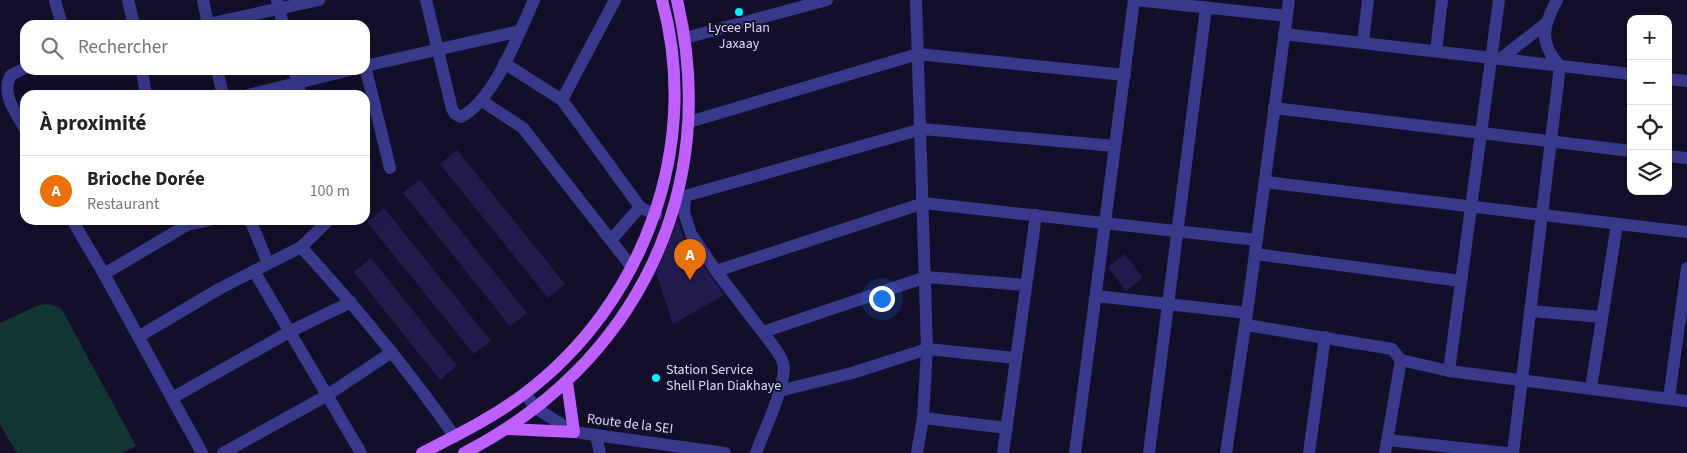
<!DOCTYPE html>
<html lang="fr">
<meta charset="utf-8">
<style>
:root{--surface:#fff;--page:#f6f6f6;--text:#222;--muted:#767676;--line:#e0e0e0;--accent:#157e85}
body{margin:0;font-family:"Source Sans 3",sans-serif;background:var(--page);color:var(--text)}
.controls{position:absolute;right:15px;top:15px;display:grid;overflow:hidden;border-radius:10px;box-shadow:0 5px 20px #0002}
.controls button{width:45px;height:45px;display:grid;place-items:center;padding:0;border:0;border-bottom:1px solid var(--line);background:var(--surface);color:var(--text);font:25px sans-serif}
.you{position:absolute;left:881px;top:298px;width:18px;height:18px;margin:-12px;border:4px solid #fff;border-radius:50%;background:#1a73e8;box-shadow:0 0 0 8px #1a73e833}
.badge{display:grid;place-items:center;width:32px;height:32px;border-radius:50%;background:var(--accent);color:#fff;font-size:16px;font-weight:700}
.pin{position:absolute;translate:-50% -41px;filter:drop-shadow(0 1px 2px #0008)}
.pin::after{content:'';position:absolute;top:26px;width:18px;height:15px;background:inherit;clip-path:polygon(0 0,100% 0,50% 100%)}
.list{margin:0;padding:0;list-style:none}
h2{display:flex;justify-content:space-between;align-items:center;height:65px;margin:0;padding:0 20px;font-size:21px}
h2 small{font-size:16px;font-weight:400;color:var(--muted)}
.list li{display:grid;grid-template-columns:32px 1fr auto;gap:15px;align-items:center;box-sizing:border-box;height:70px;padding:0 20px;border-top:1px solid var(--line)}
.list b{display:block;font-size:19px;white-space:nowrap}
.list p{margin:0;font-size:16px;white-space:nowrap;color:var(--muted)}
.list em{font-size:16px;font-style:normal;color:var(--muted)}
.icon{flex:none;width:28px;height:28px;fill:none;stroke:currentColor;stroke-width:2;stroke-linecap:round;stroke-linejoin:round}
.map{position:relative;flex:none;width:1687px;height:453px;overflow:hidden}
.search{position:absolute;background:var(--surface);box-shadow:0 5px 20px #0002;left:20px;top:20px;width:350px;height:55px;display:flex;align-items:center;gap:12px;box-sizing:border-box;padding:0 18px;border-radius:15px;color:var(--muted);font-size:19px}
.panel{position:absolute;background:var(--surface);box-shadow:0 5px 20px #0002;left:20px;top:90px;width:350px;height:135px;border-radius:15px}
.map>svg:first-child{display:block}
.green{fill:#123532}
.building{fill:#231b4c}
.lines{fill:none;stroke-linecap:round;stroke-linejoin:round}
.minor{stroke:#39398b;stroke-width:12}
.major{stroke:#be60ff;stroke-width:12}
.poi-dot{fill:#05efff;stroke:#130f2a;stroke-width:2}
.labels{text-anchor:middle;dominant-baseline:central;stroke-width:4;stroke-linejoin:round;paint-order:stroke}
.poi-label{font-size:14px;fill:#dcd9ff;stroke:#130f2a}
.street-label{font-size:14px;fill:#dcd9ff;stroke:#130f2a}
</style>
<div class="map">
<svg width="1687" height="453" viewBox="0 0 1687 453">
<rect width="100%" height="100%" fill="#130f2a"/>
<polygon class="green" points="49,304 61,308 136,446 121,453 17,453 0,425 0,323 39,305"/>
<g class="building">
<polygon points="457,150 565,284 548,298 440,164"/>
<polygon points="420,180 527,313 510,326 403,193"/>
<polygon points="384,208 491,341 474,354 367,222"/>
<polygon points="678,220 684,239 724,295 673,324 656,273"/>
<polygon points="1125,254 1143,278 1126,291 1108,267"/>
<polygon points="371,258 457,366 440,380 354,272"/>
</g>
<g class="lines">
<g class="minor">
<polyline points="128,0 134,25"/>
<polyline points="203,0 208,25"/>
<polyline points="277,0 283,25"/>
<path d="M426,0L452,109L455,114L461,117C495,99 518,35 534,0"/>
<polyline points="916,0 927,349 923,418 917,453"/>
<polyline points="1135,0 1286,16"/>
<polyline points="55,1 62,25"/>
<polyline points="203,25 319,0"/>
<polyline points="1284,34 1631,74"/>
<polyline points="685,38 827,0"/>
<polyline points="1363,42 1368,0"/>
<polyline points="1436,51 1442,0"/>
<polyline points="1500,59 1545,24"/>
<polyline points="504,63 562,100 640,207 656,215"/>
<path d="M25,68L11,75C0,93 16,113 25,129"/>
<polyline points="142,70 146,95"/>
<polyline points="217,70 223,95"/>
<polyline points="294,70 301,95"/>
<polyline points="1668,79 1687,81"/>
<polyline points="248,95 350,70"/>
<polyline points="562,100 615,0"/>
<polyline points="482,101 523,128 631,266"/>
<polyline points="1274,108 1631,151"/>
<polyline points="689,122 918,54 1125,75"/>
<polyline points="1668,156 1687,158"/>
<polyline points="390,168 365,66 520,31"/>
<polyline points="1265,182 1687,232"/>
<polyline points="678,194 685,196 922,129 1115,146"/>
<path d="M685,196L684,212L691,234L716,271L777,351C781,357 784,362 784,369C782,395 765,428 756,453"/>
<polyline points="72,220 104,274 187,225 210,220"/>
<polyline points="250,220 268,263"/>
<polyline points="612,239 640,207"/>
<path d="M301,247C356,307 408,369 455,437"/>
<polyline points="1255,254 1461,281"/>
<polyline points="254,271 361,453"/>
<polyline points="716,271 924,203 1257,240"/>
<polyline points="104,274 202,453"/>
<polyline points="1096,296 1247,313"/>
<polyline points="1530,311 1602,317"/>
<polyline points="1246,325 1392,349 1401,360 1449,371 1687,401"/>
<polyline points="763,332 926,277 1026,285"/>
<polyline points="138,337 219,289 301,247 329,220"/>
<polyline points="1449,371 1499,0"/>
<polyline points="1591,388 1617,224"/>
<polyline points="779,391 852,373 927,349 1016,358"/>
<polyline points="525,394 537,409 574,432 725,453"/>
<polyline points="172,398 291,331 351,302"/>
<polyline points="1669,398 1687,268"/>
<polyline points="923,418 1007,428"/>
<polyline points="596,435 600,453"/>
<polyline points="1388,440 1506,453"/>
<polyline points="223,453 326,396 392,352"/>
<polyline points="1003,453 1036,215"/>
<polyline points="1075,453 1134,0"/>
<polyline points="1149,453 1206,8"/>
<polyline points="1226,453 1247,313 1289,0"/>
<polyline points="1309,453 1325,337"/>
<polyline points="1385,453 1401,360"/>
<path d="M1513,453L1560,66C1538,42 1543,26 1557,0"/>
</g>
<g class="major">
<polyline points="506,429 574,432 567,382"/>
<path d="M422,453C457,435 492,418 524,394C644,304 702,146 662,0"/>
<path d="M464,453C636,365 722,190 677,0"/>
</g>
</g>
<g class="poi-dot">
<circle cx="739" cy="12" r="5"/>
<circle cx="656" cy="378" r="5"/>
</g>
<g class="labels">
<g class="poi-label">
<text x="739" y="28">Lycee Plan<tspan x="739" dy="16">Jaxaay</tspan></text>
<text x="666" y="370" text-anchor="start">Station Service<tspan x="666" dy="16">Shell Plan Diakhaye</tspan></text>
</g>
<g class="street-label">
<text transform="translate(630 424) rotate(7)">Route de la SEI</text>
</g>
</g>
</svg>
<div class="controls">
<button>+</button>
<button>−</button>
<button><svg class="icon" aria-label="locate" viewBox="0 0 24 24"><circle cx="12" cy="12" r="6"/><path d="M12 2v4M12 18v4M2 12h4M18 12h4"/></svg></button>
<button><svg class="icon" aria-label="layers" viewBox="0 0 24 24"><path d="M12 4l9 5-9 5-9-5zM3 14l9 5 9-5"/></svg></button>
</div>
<div class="you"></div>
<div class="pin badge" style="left:690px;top:280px;background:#e8710a">A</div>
<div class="search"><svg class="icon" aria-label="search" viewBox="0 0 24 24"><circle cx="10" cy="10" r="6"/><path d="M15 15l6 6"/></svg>Rechercher</div>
<section class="panel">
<h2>À proximité<small></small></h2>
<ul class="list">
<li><span class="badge" style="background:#e8710a">A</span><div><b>Brioche Dorée</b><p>Restaurant</p></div><em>100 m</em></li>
</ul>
</section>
</div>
